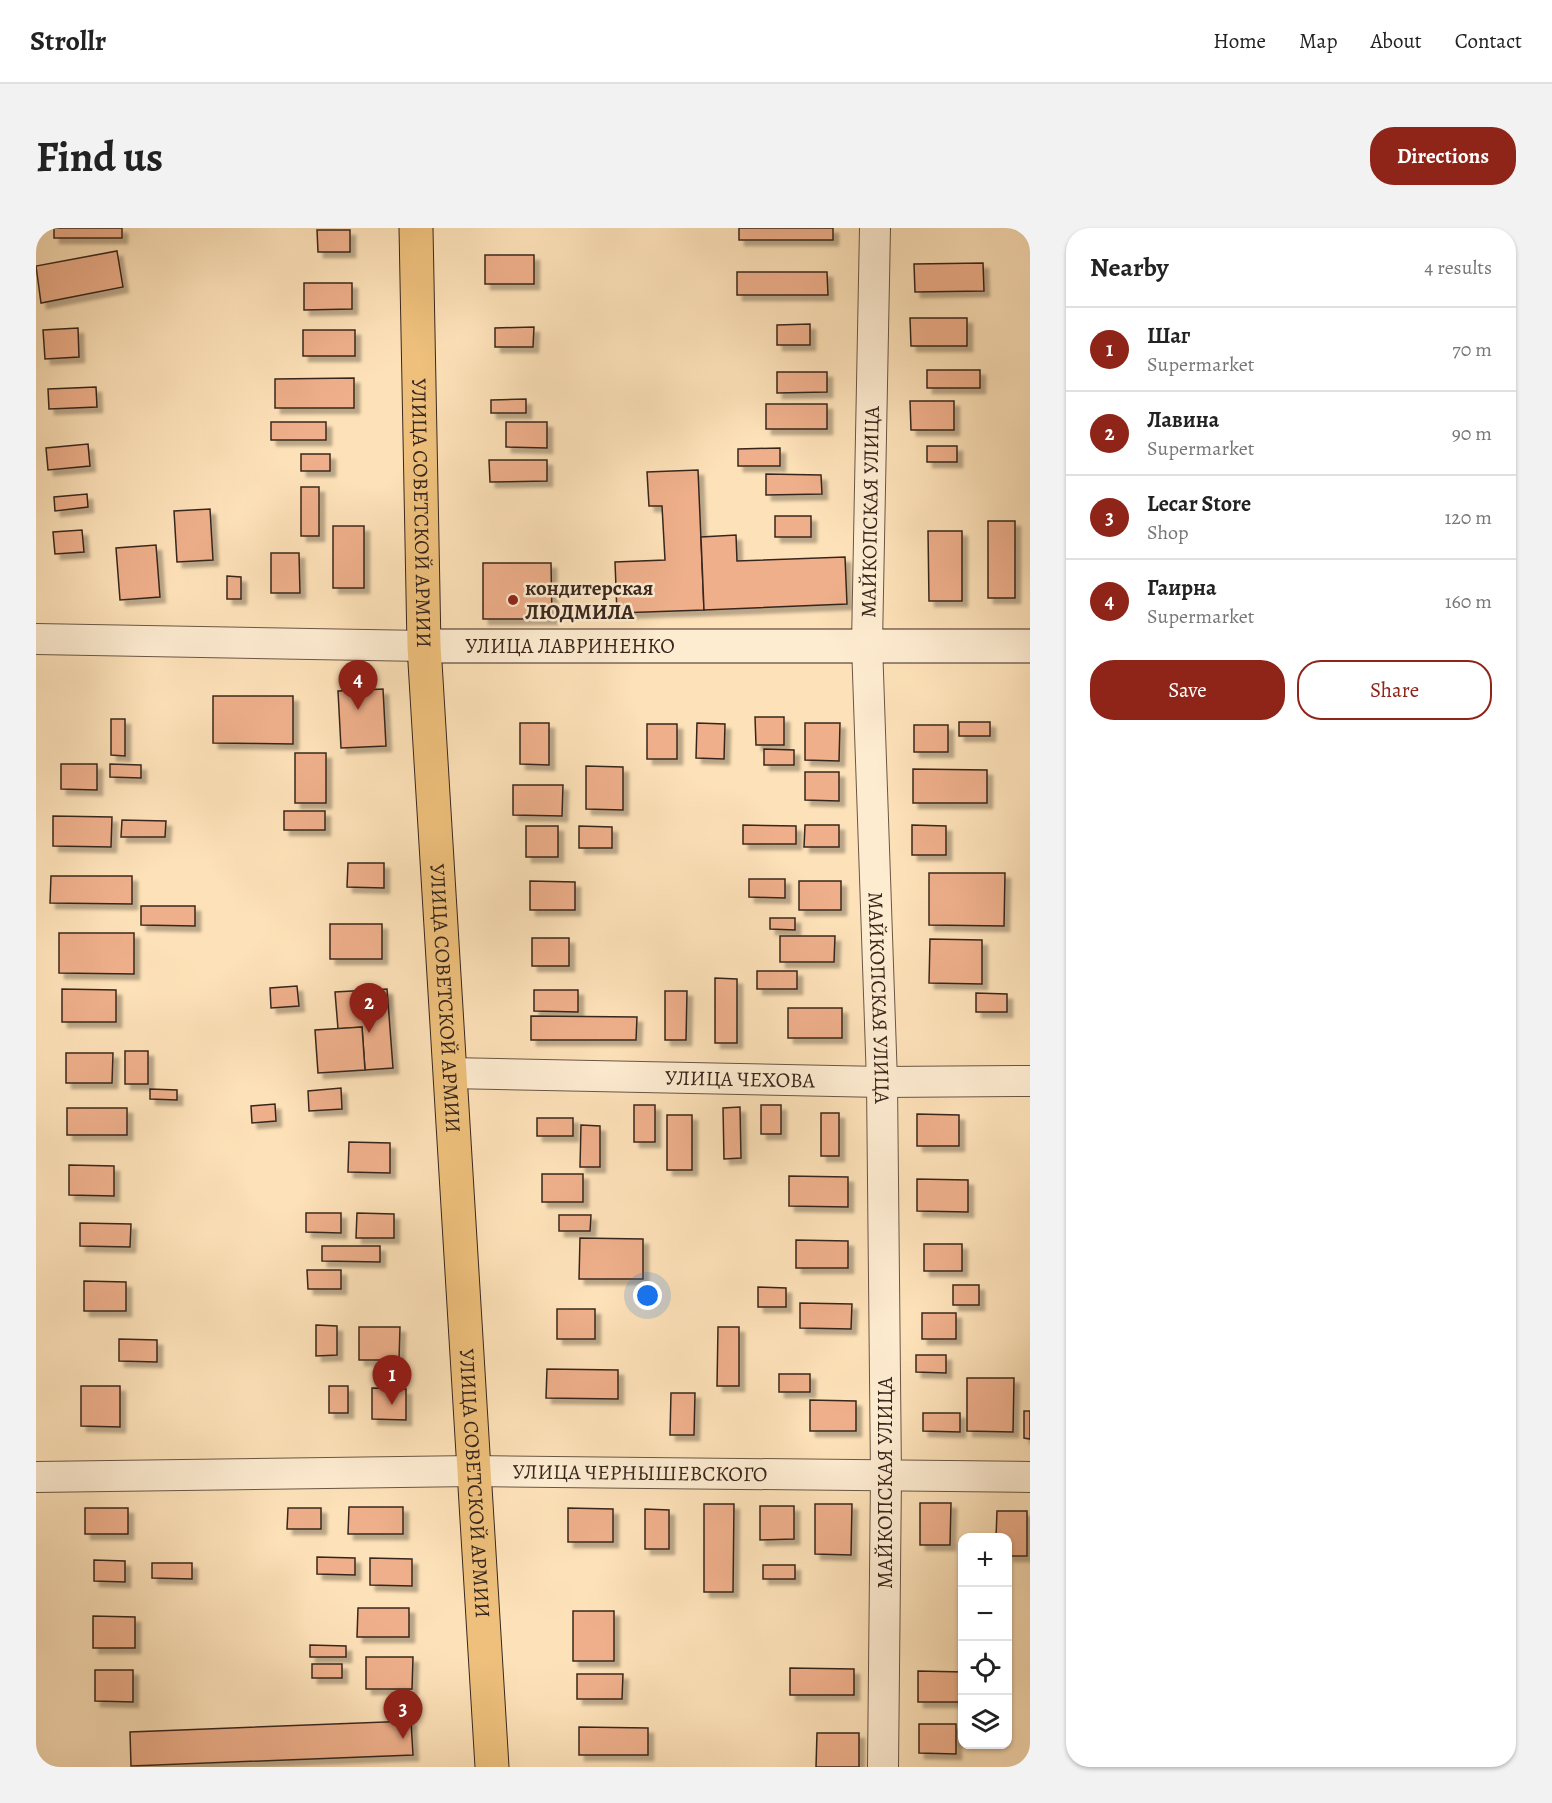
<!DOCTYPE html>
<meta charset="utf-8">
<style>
:root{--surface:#fff;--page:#f2f2f2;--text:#222;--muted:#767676;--line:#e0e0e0;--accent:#8f2418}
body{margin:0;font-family:Alegreya,serif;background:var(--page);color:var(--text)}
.controls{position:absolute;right:18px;bottom:18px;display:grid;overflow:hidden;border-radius:12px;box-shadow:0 2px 4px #0004}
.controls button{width:54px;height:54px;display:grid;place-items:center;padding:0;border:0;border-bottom:2px solid var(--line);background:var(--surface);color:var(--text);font:30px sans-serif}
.you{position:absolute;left:612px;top:1068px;width:21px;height:21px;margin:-15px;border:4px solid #fff;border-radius:50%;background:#1a73e8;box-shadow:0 0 0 9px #1a73e833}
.badge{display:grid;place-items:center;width:39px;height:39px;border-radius:50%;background:var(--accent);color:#fff;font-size:20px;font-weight:700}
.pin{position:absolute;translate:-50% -50px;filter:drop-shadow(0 2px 3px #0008)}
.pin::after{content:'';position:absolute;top:32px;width:21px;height:18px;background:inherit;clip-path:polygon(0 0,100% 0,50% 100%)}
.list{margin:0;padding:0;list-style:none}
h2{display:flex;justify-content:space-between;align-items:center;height:78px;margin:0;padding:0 24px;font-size:26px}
h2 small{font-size:20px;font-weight:400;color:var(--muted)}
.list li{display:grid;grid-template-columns:39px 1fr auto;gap:18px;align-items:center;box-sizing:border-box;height:84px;padding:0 24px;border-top:2px solid var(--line)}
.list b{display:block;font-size:22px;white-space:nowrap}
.list p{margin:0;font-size:20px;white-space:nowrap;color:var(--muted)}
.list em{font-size:20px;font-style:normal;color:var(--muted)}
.actions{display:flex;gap:12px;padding:18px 24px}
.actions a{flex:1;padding:14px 0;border:2px solid var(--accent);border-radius:24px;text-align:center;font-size:21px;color:var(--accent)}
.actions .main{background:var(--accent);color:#fff}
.icon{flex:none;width:33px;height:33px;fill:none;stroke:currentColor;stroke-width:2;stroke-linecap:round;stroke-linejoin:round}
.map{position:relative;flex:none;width:994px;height:1539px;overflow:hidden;border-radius:24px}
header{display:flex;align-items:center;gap:36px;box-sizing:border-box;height:84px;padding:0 30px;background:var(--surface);border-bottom:2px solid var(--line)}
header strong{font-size:28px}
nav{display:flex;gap:33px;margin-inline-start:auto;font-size:21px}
.intro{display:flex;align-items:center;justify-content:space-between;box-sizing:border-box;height:144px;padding:0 36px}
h1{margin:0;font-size:42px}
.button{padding:15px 27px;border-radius:24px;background:var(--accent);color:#fff;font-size:21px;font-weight:700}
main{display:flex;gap:36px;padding:0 36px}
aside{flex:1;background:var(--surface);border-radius:24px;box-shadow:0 2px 4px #0004}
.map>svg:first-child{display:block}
.building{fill:#eeaf8a;stroke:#38271e;stroke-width:1.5;filter:url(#shadow)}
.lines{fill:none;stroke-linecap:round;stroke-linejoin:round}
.street-casing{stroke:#695644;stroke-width:32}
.secondary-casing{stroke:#38271e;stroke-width:35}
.primary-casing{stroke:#38271e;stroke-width:35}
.street{stroke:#feecd1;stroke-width:30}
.secondary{stroke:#feecd1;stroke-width:33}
.primary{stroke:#eec07c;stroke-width:33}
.poi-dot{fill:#8f2418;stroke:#feecd1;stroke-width:2}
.labels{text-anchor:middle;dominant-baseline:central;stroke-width:5;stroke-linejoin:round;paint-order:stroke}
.street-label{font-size:21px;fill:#38271e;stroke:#feecd1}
.poi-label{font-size:21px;font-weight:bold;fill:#38271e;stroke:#feecd1;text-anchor:start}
</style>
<header>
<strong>Strollr</strong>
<nav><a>Home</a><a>Map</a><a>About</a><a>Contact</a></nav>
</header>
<div class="intro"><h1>Find us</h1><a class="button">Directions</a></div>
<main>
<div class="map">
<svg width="994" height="1539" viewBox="0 0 994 1539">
<defs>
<filter id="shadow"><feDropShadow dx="5.5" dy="5.5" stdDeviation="1.5" flood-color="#0004"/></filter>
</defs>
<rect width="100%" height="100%" fill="#fde1b8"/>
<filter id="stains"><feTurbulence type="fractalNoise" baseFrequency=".00333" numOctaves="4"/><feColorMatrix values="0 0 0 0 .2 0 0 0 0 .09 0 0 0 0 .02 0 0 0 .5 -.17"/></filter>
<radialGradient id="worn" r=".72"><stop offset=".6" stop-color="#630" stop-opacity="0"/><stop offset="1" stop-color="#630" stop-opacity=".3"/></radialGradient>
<g class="building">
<rect x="18" y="0" width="68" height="10"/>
<rect x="703" y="0" width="94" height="12"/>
<polygon points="281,2 314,2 314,24 282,24"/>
<polygon points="81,23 87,59 5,75 0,38"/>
<rect x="449" y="27" width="49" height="29"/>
<polygon points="947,35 948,63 879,64 878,36"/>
<polygon points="701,44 791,44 792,67 701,67"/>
<polygon points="268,55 316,55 316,81 268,82"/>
<polygon points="874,90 931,90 931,118 875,118"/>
<polygon points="774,96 774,117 741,117 741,97"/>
<polygon points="498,99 497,119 459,119 459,100"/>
<polygon points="42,100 43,129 9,131 7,102"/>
<rect x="267" y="102" width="52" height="26"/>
<rect x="891" y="142" width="53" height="18"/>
<polygon points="741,144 791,144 791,164 741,165"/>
<polygon points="318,150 318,180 239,180 239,151"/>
<polygon points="60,159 61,179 13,181 12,161"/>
<polygon points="490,171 490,185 455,185 455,172"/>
<polygon points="874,173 918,173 918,202 875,202"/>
<rect x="730" y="176" width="61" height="25"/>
<rect x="235" y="194" width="55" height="18"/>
<polygon points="470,194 511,194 511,220 470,219"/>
<polygon points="52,216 54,238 12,242 10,220"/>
<rect x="891" y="218" width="30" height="16"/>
<polygon points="744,220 744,238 702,238 702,221"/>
<rect x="265" y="226" width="29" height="17"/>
<polygon points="453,232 511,232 511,253 454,254"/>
<polygon points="662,242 668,382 581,385 579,334 629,332 626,278 613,278 611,244"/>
<polygon points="730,246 785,247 786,266 730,267"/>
<rect x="265" y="259" width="18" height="49"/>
<polygon points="51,266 52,279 19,283 18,269"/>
<polygon points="174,281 177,332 141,334 138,283"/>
<rect x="739" y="288" width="36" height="21"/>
<rect x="952" y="293" width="27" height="77"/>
<rect x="297" y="298" width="31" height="62"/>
<polygon points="46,302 48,324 19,326 17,304"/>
<polygon points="892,303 926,303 926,373 893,373"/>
<polygon points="700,307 701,333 809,329 811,376 668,382 665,309"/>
<polygon points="120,317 124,369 84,372 80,320"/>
<polygon points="235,325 263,325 264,365 235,365"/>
<polygon points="447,335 515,335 516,391 447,391"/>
<polygon points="191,348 205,349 205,371 191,371"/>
<polygon points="347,461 350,518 305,520 302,463"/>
<polygon points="177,468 257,468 257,516 177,515"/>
<polygon points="719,489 748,489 748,517 720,517"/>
<polygon points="75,491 89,491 89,528 75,527"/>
<rect x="923" y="494" width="31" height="14"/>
<polygon points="484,495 513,495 513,537 484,536"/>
<polygon points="661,495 689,496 688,531 660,530"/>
<polygon points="769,495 804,495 803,533 769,532"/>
<rect x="611" y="496" width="30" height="35"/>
<rect x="878" y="497" width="34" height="27"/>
<polygon points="728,521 758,522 758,537 728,537"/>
<rect x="259" y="525" width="31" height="50"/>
<polygon points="25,536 61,536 61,562 25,561"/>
<polygon points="74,536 105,537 105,550 74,549"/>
<polygon points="550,538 587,539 587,582 550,581"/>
<polygon points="877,541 951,542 951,575 877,575"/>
<polygon points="769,544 803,544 803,573 769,572"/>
<polygon points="477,557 527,557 526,588 477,587"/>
<rect x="248" y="583" width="41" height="19"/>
<polygon points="17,588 76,589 75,619 17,618"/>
<polygon points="86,592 130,593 129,609 85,609"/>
<polygon points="707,597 760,598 760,616 707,616"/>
<polygon points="769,597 803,597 803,619 768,619"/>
<polygon points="876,597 910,598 910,627 876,627"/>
<rect x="490" y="598" width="32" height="31"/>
<polygon points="543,598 576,599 576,620 543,620"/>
<polygon points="312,635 348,635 348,660 311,659"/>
<polygon points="893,645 969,645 968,698 893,697"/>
<polygon points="15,648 96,648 96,676 14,675"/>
<polygon points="713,651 749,651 749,670 713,669"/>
<polygon points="494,653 539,654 539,682 494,682"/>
<rect x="763" y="653" width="42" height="29"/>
<polygon points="105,678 159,678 159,698 105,697"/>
<polygon points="734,690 759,690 759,702 734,701"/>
<rect x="294" y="696" width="52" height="35"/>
<polygon points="23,705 98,705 98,746 23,745"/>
<polygon points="744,708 799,708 798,734 744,734"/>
<rect x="496" y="710" width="37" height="28"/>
<polygon points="894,711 946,712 946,756 893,755"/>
<rect x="721" y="743" width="40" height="18"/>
<polygon points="679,750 701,751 701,815 679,815"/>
<polygon points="261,758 263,778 235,780 234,760"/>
<polygon points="26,761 80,762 80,794 26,794"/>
<polygon points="351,761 357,840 329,842 326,799 302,801 299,764"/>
<polygon points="498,762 542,762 542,784 498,783"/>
<polygon points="629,763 651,763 650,812 629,812"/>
<polygon points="940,765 971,766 971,784 940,784"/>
<rect x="752" y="780" width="54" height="30"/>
<polygon points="495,788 601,789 600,812 495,812"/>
<polygon points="326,799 329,842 282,845 279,802"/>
<rect x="89" y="823" width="23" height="33"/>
<polygon points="30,825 77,825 76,855 30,855"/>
<polygon points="305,860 306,881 273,883 272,863"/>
<polygon points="114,861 141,862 141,872 114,871"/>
<polygon points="239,876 240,893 216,895 215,878"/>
<rect x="598" y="877" width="21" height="37"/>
<rect x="725" y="877" width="20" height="29"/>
<polygon points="704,879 705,930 688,931 687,880"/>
<rect x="31" y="880" width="60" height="27"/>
<rect x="785" y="885" width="18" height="43"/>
<polygon points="881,886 923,887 923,918 881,918"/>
<rect x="631" y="887" width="25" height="55"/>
<rect x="501" y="890" width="36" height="18"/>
<polygon points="545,897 564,898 564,939 544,939"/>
<polygon points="313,914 354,915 354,945 312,944"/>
<polygon points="33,937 78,938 78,968 33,967"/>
<rect x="506" y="946" width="41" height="28"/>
<polygon points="753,948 812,949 812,979 753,978"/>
<polygon points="881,951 932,952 932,984 881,983"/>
<polygon points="270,985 305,985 305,1005 270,1004"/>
<polygon points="321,985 358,986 358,1010 320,1010"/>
<polygon points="523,987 555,987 554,1003 523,1003"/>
<polygon points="44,995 95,996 94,1019 44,1018"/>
<polygon points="544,1010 607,1011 607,1051 543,1051"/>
<polygon points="760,1012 812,1013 812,1040 760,1040"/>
<rect x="888" y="1016" width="38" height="27"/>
<polygon points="286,1018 344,1018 344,1034 286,1033"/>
<polygon points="271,1042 305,1042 305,1061 272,1061"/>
<polygon points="48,1053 90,1054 90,1083 48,1083"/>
<rect x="917" y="1057" width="26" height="20"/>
<polygon points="722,1059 750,1060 750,1079 722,1079"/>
<polygon points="764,1075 816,1076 815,1101 764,1100"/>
<rect x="521" y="1081" width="38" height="30"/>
<rect x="886" y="1085" width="34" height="26"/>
<polygon points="280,1097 301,1098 301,1127 280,1128"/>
<polygon points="323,1099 364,1099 363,1132 323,1132"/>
<polygon points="682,1099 703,1099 703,1158 681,1158"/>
<polygon points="83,1111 121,1112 121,1134 83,1133"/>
<polygon points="880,1127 910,1127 910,1145 880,1144"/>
<polygon points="511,1141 582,1142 582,1171 510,1170"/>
<rect x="743" y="1146" width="31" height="18"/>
<polygon points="931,1150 978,1150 977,1204 931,1203"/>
<polygon points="45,1158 84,1158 84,1199 45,1198"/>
<rect x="293" y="1158" width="19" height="27"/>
<polygon points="336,1160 370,1161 370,1192 336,1191"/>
<polygon points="635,1165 659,1165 658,1207 634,1207"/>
<polygon points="774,1172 820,1173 820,1203 774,1203"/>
<polygon points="988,1183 994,1183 994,1211 988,1210"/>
<polygon points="887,1185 924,1185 924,1204 887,1203"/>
<polygon points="884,1275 915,1275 914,1317 884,1317"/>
<polygon points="668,1276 698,1276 697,1364 668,1364"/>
<polygon points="779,1276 816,1276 815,1327 779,1326"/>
<polygon points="724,1278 758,1278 758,1311 724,1312"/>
<polygon points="313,1279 367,1279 367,1306 312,1306"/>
<rect x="49" y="1280" width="43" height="26"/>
<polygon points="252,1280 285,1280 285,1301 251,1301"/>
<polygon points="532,1280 577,1281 577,1314 532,1314"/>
<polygon points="609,1281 633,1282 633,1321 609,1321"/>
<polygon points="961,1283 991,1283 991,1328 972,1328 972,1310 960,1310"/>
<polygon points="281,1329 319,1330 319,1347 281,1346"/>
<polygon points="334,1330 376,1331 376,1358 334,1357"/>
<polygon points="58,1332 89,1333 89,1354 58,1353"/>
<polygon points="116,1335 156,1335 156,1351 116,1350"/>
<rect x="727" y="1337" width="32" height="14"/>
<polygon points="322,1380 373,1380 373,1409 321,1409"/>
<rect x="537" y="1383" width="41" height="50"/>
<polygon points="57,1388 99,1389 99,1420 57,1420"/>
<polygon points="274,1417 310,1418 310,1429 274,1429"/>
<polygon points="330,1429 377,1429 376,1461 330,1461"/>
<rect x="276" y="1436" width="30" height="14"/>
<polygon points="754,1440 818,1441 818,1467 754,1467"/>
<polygon points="59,1442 97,1442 97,1474 59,1473"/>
<polygon points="882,1443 927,1444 927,1474 882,1474"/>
<polygon points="541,1446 587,1446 586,1471 541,1471"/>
<polygon points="375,1493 377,1527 95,1538 94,1504"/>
<polygon points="883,1496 920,1496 920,1526 883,1525"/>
<polygon points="543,1499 612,1500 612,1527 543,1527"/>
<polygon points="781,1505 823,1505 823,1539 780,1539"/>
</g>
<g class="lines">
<g class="street-casing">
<g id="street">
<path id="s1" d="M839,0L831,416L846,854L850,1248L847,1539"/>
<polyline points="0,411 388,418"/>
<path id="s2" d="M414,845L846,854L994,853"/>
<path id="s3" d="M0,1249L437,1243L994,1249"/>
</g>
</g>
<g class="secondary-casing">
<g id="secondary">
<path id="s4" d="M388,418H994"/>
</g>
</g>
<g class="primary-casing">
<g id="primary">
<path id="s5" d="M380,0L388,418L456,1539"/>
</g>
</g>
<use href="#street" class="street"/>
<use href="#secondary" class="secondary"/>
<use href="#primary" class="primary"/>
</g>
<circle class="poi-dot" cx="477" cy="372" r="6"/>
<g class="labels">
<g class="street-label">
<text stroke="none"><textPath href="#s5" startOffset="285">УЛИЦА СОВЕТСКОЙ АРМИИ</textPath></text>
<text transform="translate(834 284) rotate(-89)">МАЙКОПСКАЯ УЛИЦА</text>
<text stroke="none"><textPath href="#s4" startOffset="146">УЛИЦА ЛАВРИНЕНКО</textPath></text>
<text stroke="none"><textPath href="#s1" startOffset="770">МАЙКОПСКАЯ УЛИЦА</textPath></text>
<text stroke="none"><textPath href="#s5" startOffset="771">УЛИЦА СОВЕТСКОЙ АРМИИ</textPath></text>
<text stroke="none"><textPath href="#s2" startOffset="290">УЛИЦА ЧЕХОВА</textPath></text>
<text stroke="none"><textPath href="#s3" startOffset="604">УЛИЦА ЧЕРНЫШЕВСКОГО</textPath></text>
<text stroke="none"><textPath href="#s5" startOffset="1257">УЛИЦА СОВЕТСКОЙ АРМИИ</textPath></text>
<text transform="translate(849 1255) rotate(-90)">МАЙКОПСКАЯ УЛИЦА</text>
</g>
<g class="poi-label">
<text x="489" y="360">кондитерская<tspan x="489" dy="24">ЛЮДМИЛА</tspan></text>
</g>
</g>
<rect width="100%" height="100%" filter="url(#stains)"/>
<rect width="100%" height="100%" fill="url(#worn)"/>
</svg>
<div class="controls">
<button>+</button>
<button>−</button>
<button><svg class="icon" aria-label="locate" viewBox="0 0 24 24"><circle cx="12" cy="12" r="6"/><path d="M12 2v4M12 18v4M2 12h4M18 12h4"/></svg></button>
<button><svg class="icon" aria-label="layers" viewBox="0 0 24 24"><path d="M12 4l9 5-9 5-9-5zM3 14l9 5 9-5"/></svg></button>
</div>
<div class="you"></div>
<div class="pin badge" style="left:356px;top:1177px">1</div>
<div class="pin badge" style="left:333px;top:805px">2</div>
<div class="pin badge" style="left:367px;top:1511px">3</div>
<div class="pin badge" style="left:322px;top:482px">4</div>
</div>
<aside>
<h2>Nearby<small>4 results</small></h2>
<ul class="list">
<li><span class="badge">1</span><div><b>Шаг</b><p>Supermarket</p></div><em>70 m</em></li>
<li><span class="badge">2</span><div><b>Лавина</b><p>Supermarket</p></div><em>90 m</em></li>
<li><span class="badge">3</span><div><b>Lecar Store</b><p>Shop</p></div><em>120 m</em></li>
<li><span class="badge">4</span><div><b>Гаирна</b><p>Supermarket</p></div><em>160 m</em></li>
</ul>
<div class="actions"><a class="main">Save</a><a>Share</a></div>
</aside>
</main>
